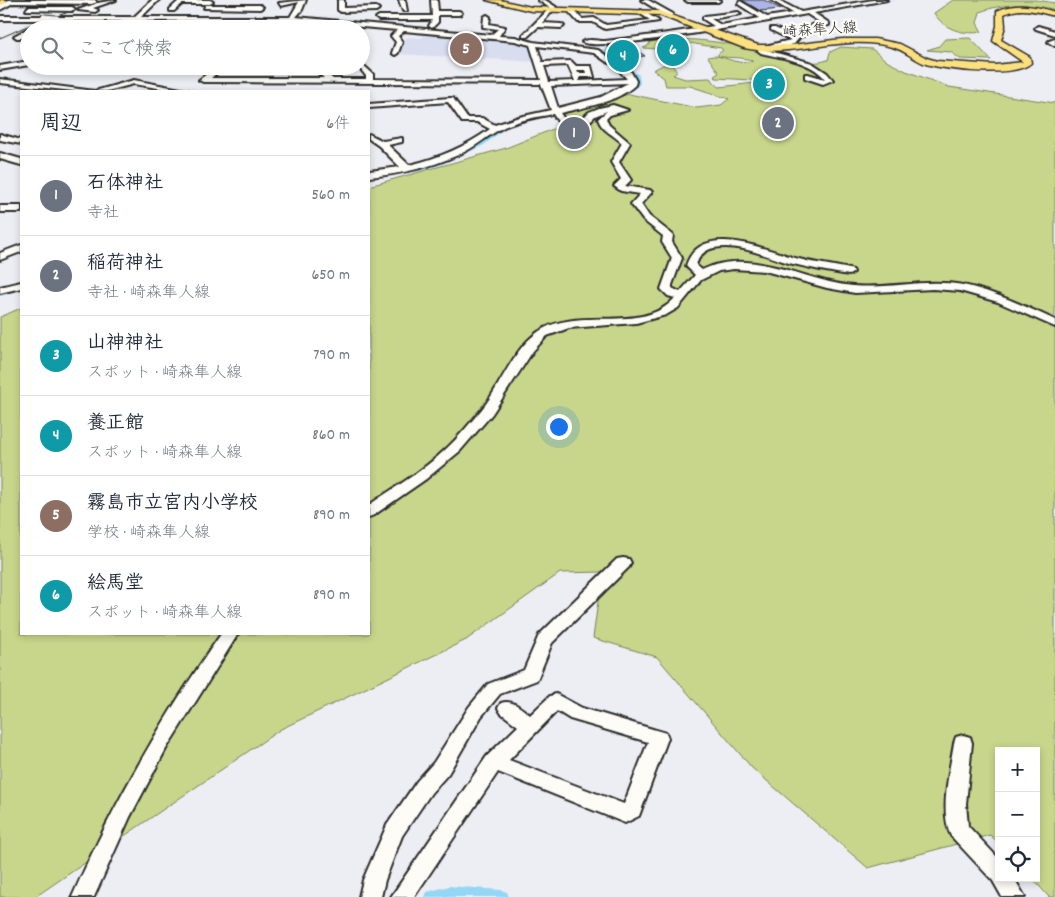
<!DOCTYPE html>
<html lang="ja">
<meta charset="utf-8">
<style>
:root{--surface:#fff;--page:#f6f6f7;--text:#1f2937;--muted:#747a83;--line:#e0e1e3;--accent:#ea580c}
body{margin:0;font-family:Dekko,"Klee One",sans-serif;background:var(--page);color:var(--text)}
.controls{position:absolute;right:15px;bottom:15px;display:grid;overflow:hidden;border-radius:0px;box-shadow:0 2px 8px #0003}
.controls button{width:45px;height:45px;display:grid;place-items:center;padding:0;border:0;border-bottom:1px solid var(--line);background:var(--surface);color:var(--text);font:25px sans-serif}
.you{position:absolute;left:558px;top:426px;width:18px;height:18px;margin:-12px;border:4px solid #fff;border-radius:50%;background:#1a73e8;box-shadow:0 0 0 8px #1a73e833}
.badge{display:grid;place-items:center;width:32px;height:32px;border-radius:50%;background:var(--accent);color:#fff;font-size:16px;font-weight:700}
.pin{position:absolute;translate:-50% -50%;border:2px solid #fff;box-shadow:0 1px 5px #0006}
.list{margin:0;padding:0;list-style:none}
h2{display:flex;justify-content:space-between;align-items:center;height:65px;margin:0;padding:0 20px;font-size:21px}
h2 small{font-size:16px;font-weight:400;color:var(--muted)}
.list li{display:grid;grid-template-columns:32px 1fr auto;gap:15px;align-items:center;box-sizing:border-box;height:80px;padding:0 20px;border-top:1px solid var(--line)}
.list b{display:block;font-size:19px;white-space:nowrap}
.list p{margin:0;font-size:16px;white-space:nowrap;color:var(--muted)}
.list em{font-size:16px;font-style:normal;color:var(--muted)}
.icon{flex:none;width:28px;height:28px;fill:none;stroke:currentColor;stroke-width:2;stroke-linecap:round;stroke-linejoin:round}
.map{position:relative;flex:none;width:1055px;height:897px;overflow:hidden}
.search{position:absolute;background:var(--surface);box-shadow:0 2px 8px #0003;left:20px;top:20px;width:350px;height:55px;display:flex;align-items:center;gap:12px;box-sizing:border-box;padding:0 18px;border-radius:28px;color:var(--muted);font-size:19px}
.panel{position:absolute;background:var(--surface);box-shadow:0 2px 8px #0003;left:20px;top:90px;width:350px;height:545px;border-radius:0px}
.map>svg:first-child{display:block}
.built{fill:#d9ddf0}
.green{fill:#c7d68a;stroke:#79805a}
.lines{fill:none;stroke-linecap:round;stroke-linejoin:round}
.stream{stroke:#6992a4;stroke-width:1}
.canal{fill:#93d7f5;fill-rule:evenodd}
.building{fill:#abb5e6;stroke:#2b2b2b}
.minor-casing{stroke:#2b2b2b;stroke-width:4}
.major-casing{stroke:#2b2b2b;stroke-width:3}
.highway-casing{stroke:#2b2b2b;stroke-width:4}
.minor{fill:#fdfcf7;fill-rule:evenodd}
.major{fill:#fce080;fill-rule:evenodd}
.highway{fill:#fce080;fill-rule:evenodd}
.rail{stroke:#2b2b2b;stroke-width:1}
.minor-bridge-casing{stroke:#2b2b2b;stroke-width:9;stroke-linecap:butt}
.minor-bridge{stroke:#fdfcf7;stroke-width:7}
.labels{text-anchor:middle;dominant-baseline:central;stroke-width:4.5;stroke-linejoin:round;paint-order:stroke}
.far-street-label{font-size:15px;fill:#2b2b2b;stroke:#fdfcf7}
</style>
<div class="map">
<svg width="1055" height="897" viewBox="0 0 1055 897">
<rect width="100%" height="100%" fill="#edeef4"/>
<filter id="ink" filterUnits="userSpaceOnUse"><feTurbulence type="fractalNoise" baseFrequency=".02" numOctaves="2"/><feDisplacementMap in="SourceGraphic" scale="10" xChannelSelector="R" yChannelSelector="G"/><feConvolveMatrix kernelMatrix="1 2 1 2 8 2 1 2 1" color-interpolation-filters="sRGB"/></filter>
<g filter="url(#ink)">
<polygon class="built" points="427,33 514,40 530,44 536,62 398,54 406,37 421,38"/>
<g class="green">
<path d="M953,0H1037L1055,3V10C1032,3 1002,3 980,12L977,23L982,32C964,35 944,30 934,13Z"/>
<polygon points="970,38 991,60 960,59 951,52 927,50 939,46 945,39"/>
<path d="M662,40C688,38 714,41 740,46C767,51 800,69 828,60L830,52L841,47L872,49L888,62L906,71L949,87L1055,103V897H1049L1032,878H1036V751H999V843L990,835L868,868L752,768L657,657L593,638L602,572L560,573L466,640L281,729L35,897H0V317L21,308V634H369V186L506,148L558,127L565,112L629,94L697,108L721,105L729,99L690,86H666L664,78L653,70L663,65H672L677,72L673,75L685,79L710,78L719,87L755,83L751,80L716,78L714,76L719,73L708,57C723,52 733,67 753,61C742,56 731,59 718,56V54L723,50L721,48L689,43L658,45L657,49L643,48L648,46L650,42Z"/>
</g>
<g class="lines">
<polyline class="stream" points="769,0 791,12"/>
<g class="canal">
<polygon points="887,0 896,0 820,14 784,18 782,17"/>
<polygon points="631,40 633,42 611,46 609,54 639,75 640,84 631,91 628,89 634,84 633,76 603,54 607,44"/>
<polygon points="540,114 545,115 504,129 484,145 442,164 420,171 369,178 369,174 419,167 438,162 480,143 500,127"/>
<polygon points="21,286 21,290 0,296 0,291"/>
<polygon points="449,886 501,890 507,892 509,897 425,897 427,892"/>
</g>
</g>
<g class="building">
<polygon points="742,0 764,0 781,9 760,11"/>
<polygon points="606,46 635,49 645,56 621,58"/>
</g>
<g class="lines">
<g class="minor-casing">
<g id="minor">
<polygon points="9,0 95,0 97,3 116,0 93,8 98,10 95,12 78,10 95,4 13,3 0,10 0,5"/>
<path d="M152,0H159L141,17H290L299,2L281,6L279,3L306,0L302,10L296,17L491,35L498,29L483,27L484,17L487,15L490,17L489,24L505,27L499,36L515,37L533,42L598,50L631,72L636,81L635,85C616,103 585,107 560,113L567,123L580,121L589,112L599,108L613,105L628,110L610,115L606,119L609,125L630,143L619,162L631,180L625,186L650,190L652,192L641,204L649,216L673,235L672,242L682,258L672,285V288L680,292L695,275L686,266C700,219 768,251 799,259C817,264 835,265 853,270L854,272L849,275C829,272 809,268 789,263C766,256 738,243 714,248C704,250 699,256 696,265L702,270C751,246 805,282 853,286C890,289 927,278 963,285C995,292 1025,306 1055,320V327L998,302L960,291L933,289L855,293L827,288L765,271L734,269L719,271L701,280L678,308L666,315L636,323L569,328L547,336L533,351L492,414L460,451L426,479L374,515L369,517V505C395,487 423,471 446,449C459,437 470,423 482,409C501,386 512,350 538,332C578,304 641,336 675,298L668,296L661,289L672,258L662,242L663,236L643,220L631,204L640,194L621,191L614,186L621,179L611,162L622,143C613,134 602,131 598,119L607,111L595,116L586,125L565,128H562L553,114C537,117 519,120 504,127C488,135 475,148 458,155C429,168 400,174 369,177V171L400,167L379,146L369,139V134L383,141L402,138V142L388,145L409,165C439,158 465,147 490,129L477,122H462L448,102L369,108V104L450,98H453L467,118H482L495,125L519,117L551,110L541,84L203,82L199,80L217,66H225L211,78H324L310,66H318L333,79H366V76L358,66H361V63L373,74V79L541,80L530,45L515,41L404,31L398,36L402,42L398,53L395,55L392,53L396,42L391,36L397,30L292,21L281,29H273L284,20L137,21L128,29H121L130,21H56L53,19L56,17H134ZM537,46L594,53L607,62L613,64L627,79L579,81L580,77H594L591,66H576L571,61L542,62ZM568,65L575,81L549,82L544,66ZM577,70H585L586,73H578ZM628,83L601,97L558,108L551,86Z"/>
<polygon points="180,0 210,0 213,2 210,4 182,4 174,11 170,11 170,9"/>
<polygon points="338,0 344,0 344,8 376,7 379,9 376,11 341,12 338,10"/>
<polygon points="399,0 405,0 407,11 403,11"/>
<polygon points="431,0 437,0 438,11 459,11 462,13 459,15 438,15 438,22 432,28 429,26 432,20 379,20 376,18 379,16 432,16"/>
<polygon points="538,0 545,0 556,7 542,23 561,24 564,26 561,28 538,27 527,37 523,37 523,35 550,8"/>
<polygon points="641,0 648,0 673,14 671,16 667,16"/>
<polygon points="685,0 721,0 718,2 688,2"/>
<path d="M771,0H778L801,12L873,0H887L814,13L829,23V25L816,28L814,32L800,37L794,44L774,48L770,50L767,48L769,45L791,40L771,30V28H775L794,37L809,30L811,25L821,23L807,14C775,20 600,53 582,42C588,38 597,41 605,41C641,37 678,32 714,26L703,19V17L705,16L738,12L741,14L711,19L721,25L760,18L738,4L740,1L767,17L793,13Z"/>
<polygon points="206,5 260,5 263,7 260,9 204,8"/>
<polygon points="28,7 72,7 75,9 72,11 26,10"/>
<polygon points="569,10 573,10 582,19 594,18 606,25 650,20 639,13 641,10 659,21 605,29 593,22 578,22 569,12"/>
<polygon points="0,16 42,16 45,18 42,20 0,20"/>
<polygon points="1038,26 1055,31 1055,35 1036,29 1035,28"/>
<polygon points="27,29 31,29 29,29 29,33 26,34 29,34 29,38 17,38 14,36"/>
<polygon points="1055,39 1055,46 1048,42 1049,41"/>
<path d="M756,47L812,63L827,73L833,80L823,84L805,78V74H808L825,79C812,61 780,58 761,53L756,49Z"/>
<polygon points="29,61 29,65 0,70 0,66"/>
<polygon points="0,79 95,91 134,80 191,91 175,91 134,84 107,91 74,91 0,83"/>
<polygon points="0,134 21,140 21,144 0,140"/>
<polygon points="0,153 21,159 21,165 0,159"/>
<rect x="0" y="206" width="21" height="6"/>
<polygon points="21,245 21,252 0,260 0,253"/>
<polygon points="21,282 21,288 0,293 0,287"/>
<polygon points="623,558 629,559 631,563 629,567 552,643 537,680 500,694 481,717 448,774 431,793 402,836 385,880 381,897 359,897 363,880 387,825 417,781 434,762 469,707 488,684 524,670 539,635 617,559"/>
<path d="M221,634H238L166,749L130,817L94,897H72C113,804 163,717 221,634Z"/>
<path d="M556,694L582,708L666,733L668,738L639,816L625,823L498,772L414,897H391L487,756L518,726L501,713L498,708L501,703C512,699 521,708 530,715L550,696ZM557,711L570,719L648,742L624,804L509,760Z"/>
<path d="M963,735L970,737L972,743L966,804L968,826L999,859V878H1014L1025,897H1002L993,881L951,836C939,812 950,769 954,743L956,737Z"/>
</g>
</g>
<g class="major-casing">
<path id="major" d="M486,0H500L531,7L659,11L758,45H792L842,39H875L900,44L927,58L937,61L995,65L1023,62L993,41L997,26V11C1016,2 1035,6 1055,12V16C1038,12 1021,6 1004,14L1005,26L1001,40L1030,57L1031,63C1015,78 947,70 926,64C914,60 905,50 892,47C844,33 793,59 744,48L659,15L531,11Z"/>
</g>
<g class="highway-casing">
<polygon id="highway" points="0,0 8,0 0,6"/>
</g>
<use href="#minor" class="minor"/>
<use href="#major" class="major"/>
<use href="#highway" class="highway"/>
<polyline class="rail" points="0,38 27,26 105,0"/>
<g class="minor-bridge-casing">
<polyline id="minor-bridge" points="44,18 56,19"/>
</g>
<use href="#minor-bridge" class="minor-bridge"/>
</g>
</g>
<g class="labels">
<g class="far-street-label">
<text transform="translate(820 31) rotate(-4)">崎森隼人線</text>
</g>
</g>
</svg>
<div class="controls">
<button>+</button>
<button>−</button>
<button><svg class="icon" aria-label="locate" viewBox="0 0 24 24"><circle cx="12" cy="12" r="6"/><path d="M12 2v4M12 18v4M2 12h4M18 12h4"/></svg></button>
</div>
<div class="you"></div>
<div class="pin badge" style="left:574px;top:133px;background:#6b7280">1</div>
<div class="pin badge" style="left:778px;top:123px;background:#6b7280">2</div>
<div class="pin badge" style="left:769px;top:84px;background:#0f9aa8">3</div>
<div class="pin badge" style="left:623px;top:56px;background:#0f9aa8">4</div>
<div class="pin badge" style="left:466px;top:49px;background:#8d6e63">5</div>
<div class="pin badge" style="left:673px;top:50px;background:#0f9aa8">6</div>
<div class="search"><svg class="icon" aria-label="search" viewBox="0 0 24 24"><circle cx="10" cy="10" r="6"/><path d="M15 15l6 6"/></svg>ここで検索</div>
<section class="panel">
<h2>周辺<small>6件</small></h2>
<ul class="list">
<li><span class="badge" style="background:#6b7280">1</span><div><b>石体神社</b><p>寺社</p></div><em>560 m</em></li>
<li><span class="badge" style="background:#6b7280">2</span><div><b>稲荷神社</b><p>寺社 · 崎森隼人線</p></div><em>650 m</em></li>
<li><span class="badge" style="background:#0f9aa8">3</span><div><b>山神神社</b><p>スポット · 崎森隼人線</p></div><em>790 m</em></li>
<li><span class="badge" style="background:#0f9aa8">4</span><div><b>養正館</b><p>スポット · 崎森隼人線</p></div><em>860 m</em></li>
<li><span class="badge" style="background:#8d6e63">5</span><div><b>霧島市立宮内小学校</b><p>学校 · 崎森隼人線</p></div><em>890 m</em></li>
<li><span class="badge" style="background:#0f9aa8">6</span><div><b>絵馬堂</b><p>スポット · 崎森隼人線</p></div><em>890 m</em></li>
</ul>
</section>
</div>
